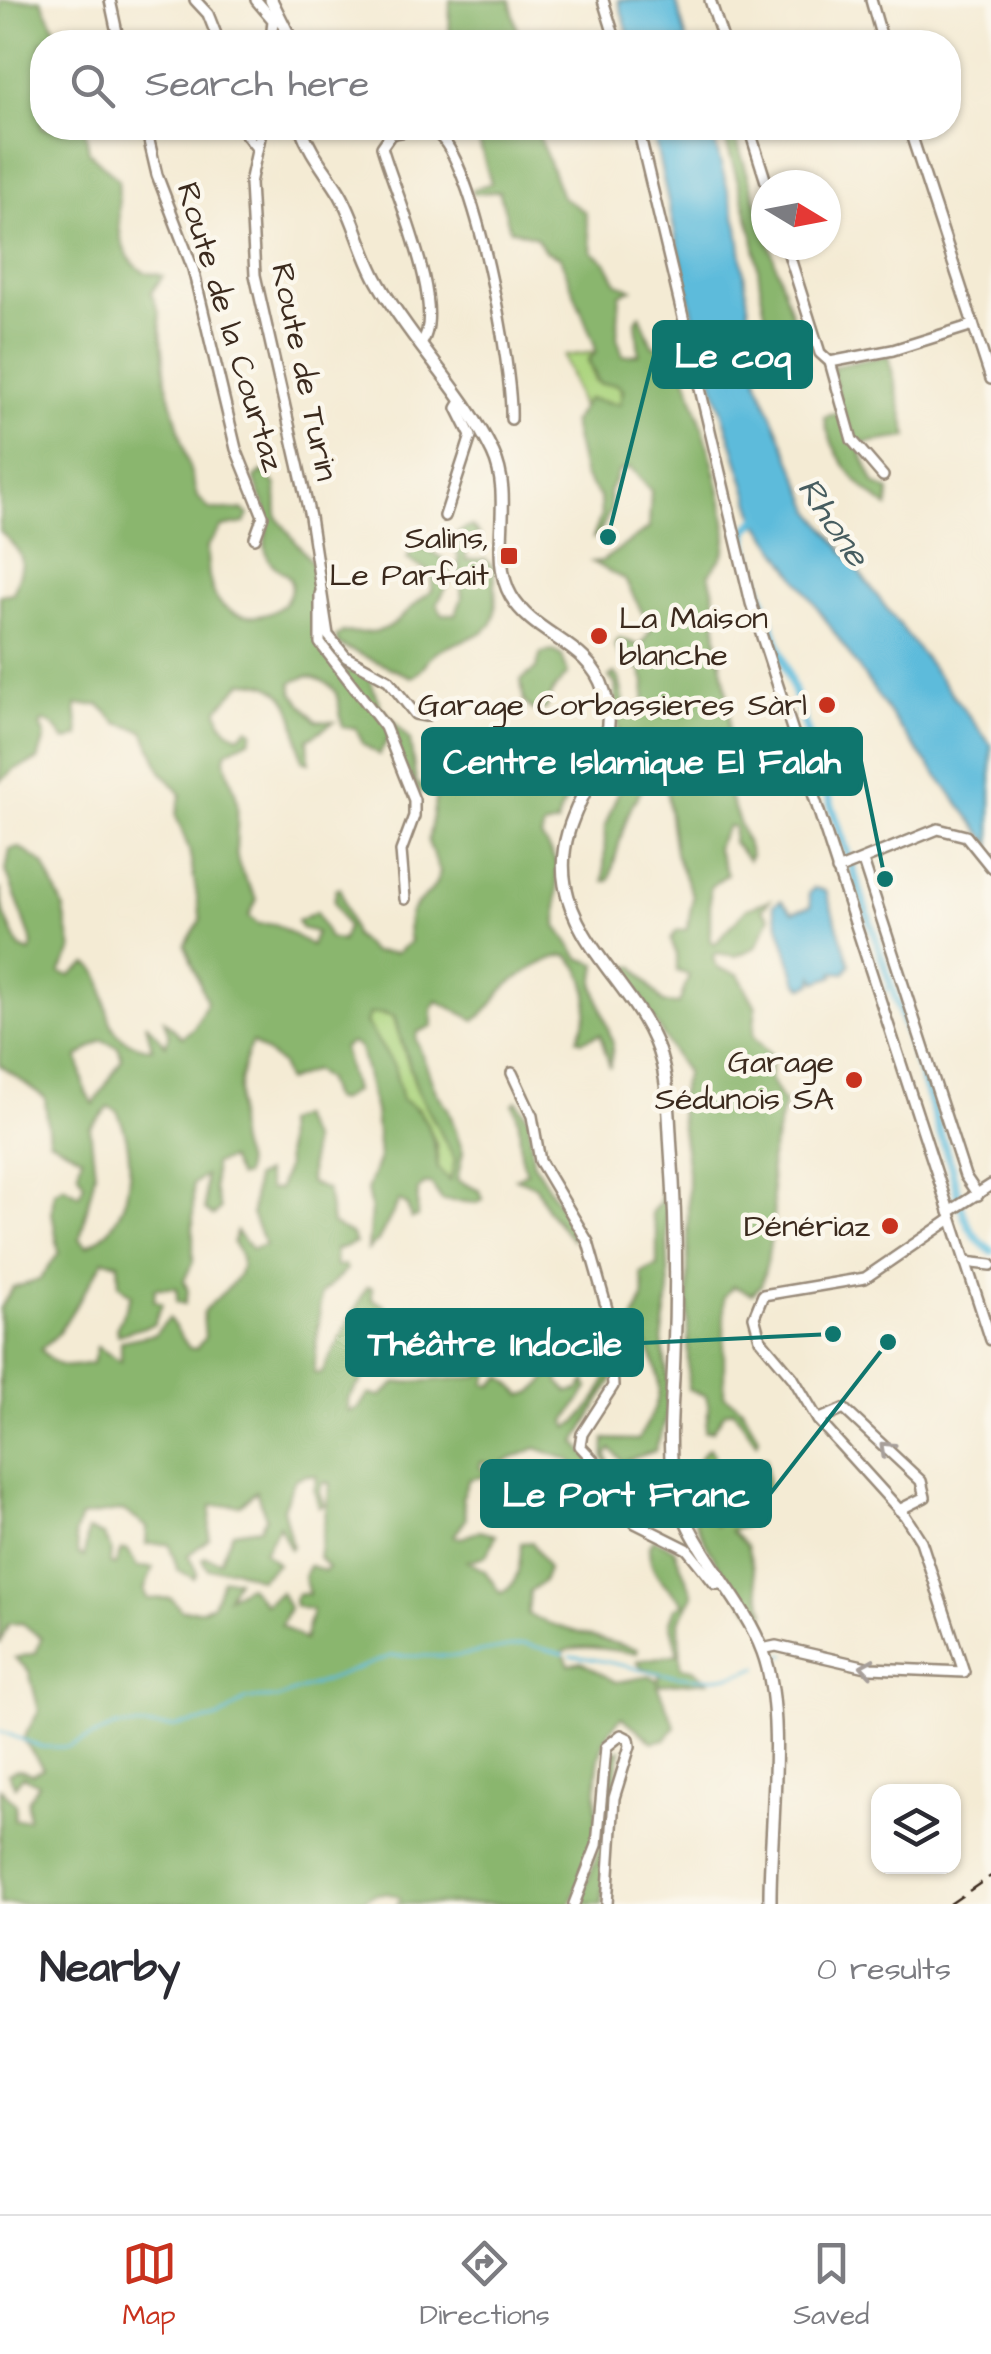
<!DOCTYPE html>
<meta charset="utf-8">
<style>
:root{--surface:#fff;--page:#f2f2f3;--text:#2b2b33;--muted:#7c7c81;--line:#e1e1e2;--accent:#c8321e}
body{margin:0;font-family:"Architects Daughter",sans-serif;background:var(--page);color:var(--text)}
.controls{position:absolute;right:30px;bottom:30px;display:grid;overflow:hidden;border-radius:20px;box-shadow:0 2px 8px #0004}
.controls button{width:90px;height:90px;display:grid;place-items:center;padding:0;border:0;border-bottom:2px solid var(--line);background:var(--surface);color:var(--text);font:50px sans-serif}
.compass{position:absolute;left:751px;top:170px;width:90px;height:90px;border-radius:50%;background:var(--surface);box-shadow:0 2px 8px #0004;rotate:100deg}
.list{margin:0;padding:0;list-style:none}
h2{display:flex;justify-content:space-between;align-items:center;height:130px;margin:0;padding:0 40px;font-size:42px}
h2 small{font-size:32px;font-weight:400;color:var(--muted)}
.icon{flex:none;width:55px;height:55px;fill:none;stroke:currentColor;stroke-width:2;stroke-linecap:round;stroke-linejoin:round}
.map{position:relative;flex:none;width:991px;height:1904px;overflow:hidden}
.search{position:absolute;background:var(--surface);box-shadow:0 2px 8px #0004;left:30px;right:30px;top:30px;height:110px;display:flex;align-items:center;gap:25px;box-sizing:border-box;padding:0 35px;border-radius:40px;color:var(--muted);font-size:38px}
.sheet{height:310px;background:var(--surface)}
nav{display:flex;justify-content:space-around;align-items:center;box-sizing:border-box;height:140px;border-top:2px solid var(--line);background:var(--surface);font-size:28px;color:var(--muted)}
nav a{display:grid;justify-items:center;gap:5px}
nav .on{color:var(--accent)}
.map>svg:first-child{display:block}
.green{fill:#add580;stroke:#74804f;stroke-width:2.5}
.forest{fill:#8ab66e;stroke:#627046;stroke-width:2.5;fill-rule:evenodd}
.water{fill:#5dbbdb;stroke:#4c727c;stroke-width:2.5}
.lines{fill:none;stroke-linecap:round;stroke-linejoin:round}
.stream{stroke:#5dbbdb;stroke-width:2.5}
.canal{stroke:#5dbbdb;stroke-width:8}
.minor-casing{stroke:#988a79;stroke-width:14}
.major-casing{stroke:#988a79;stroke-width:16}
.minor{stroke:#fff;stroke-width:9}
.major{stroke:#fff;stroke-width:11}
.rail{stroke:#3b2a1e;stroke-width:2.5;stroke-dasharray:15 8;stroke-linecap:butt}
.oneway{stroke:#a79f9a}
.poi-dot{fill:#c8321e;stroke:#fbf7ec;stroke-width:4}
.labels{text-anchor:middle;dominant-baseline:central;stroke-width:9;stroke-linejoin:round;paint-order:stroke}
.street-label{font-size:32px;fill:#3b2a1e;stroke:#fbf7ec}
.poi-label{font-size:32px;fill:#3b2a1e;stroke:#fbf7ec;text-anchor:end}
.water-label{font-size:35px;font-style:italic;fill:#475d60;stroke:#fbf7ec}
.leader{fill:none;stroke:#0f766e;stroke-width:4}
.callout-dot{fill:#0f766e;stroke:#fbf7ec;stroke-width:4}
.callout{fill:#0f766e;stroke:#0f766e;stroke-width:4}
.callout-label{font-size:35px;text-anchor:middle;font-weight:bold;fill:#fff}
</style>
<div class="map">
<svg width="991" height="1904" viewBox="0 0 991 1904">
<rect width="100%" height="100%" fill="#fbf7ec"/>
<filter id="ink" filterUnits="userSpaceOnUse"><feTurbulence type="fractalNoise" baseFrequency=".01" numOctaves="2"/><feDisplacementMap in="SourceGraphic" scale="20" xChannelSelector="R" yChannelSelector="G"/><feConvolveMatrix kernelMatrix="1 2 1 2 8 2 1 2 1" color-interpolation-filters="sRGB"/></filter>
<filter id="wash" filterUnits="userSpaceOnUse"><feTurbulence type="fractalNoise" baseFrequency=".0048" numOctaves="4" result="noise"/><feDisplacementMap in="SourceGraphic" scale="40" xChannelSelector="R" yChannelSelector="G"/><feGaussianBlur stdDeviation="2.25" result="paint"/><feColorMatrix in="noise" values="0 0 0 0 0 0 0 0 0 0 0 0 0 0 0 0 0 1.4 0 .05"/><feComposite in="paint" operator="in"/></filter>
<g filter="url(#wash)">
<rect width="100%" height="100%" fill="#f4ebd4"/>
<g class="green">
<polygon points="596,352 588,360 595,381 620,385 623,400 620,404 587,399 581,408 564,356"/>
<polygon points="377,1012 393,1017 417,1089 456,1160 450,1181 438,1169 436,1143 419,1110 402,1100 366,1023 370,1014"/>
</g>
<g class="forest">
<path d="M0,0H41L62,42H42V128H85L89,152L118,179C121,209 111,249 141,270C149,276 155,272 163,276L151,293L159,312L166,381L197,496L210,510H242L249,515L245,523L222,527L207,547C207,565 208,592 222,605C242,625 287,618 291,588C294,573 275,571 269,560C261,543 268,530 267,514C265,501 256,491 255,478L263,471L276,485L277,517L312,563L322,639L340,673L359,669L368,675L381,707L410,740L416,782L421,786C443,778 460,782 469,758L488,767L497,779L512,764L538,750L552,767L565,771L583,758L592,761C582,786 561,798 557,824L544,827L541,837L557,863V926L579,958L597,964L594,985L613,1044L610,1068L600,1034L582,1041L577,1039C591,1014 593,977 568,956C553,954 522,974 509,984C496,994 493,1009 475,1020L437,1001L432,1009V1026L418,1032L416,1039L436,1092L448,1108L463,1152L457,1180L480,1191L483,1199L478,1203L442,1200L431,1184H424L418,1190L417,1217L411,1219L407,1205L399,1201L378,1241L368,1250L371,1209L367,1190L379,1158L375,1111L360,1048L351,1043L343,1048L354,1091L339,1101L332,1099L326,1080L314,1070L286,1081L281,1064L252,1042C239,1068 235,1108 238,1137C239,1153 248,1159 244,1176L238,1177L229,1159L214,1164V1189L220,1209L213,1216L205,1210V1176L193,1184V1262L184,1280L188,1291L185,1304L177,1302V1288H155L154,1300L162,1304L154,1324L118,1335L116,1329L131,1295L119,1285L118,1263L104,1260L58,1334L41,1349C58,1372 68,1367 93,1363L97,1347L121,1361V1341L155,1334L169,1318L189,1348L196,1349L205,1337L203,1313C219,1291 259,1275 233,1243L236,1232L252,1249L265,1245L252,1214L255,1178L265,1173L269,1190L279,1189L286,1167L284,1123L298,1116L311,1141L310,1183L327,1190L332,1224L351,1234L356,1243L335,1250L336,1267L344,1265L347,1269L321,1294L314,1373L321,1374L367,1287L372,1288V1299L384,1305L388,1313L373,1365L348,1399V1412L359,1408L368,1394L381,1396L396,1383L479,1377L482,1372L471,1363L467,1347L489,1359L497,1315L501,1320L499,1348L485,1384L492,1386L502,1376L522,1395C554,1391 559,1341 572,1320L558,1382L568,1392L579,1390L586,1381L588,1388L566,1421L568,1428C588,1415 616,1379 604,1357L610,1358L612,1380L576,1442L614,1488L609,1498L570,1460L536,1448L497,1465L481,1462L480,1467L488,1476L469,1479L462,1497L466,1519L454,1536L462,1538L479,1531L496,1535L486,1556L467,1561L485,1571L500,1593C519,1588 521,1560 521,1543L532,1542L548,1569L543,1582L530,1591L528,1614C534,1621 623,1646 637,1649V1653C616,1652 580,1642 563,1652L569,1665L581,1662L616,1682L651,1676L658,1681L660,1674L642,1668L637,1661L678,1654L670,1622L675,1608L684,1603C667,1586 648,1573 649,1545L654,1539L674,1549L693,1595L679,1621L681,1667L693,1669L708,1681L657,1685L675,1726L666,1739L653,1742L622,1717C585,1750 601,1800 594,1845C591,1864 578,1885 570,1904H397L400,1898C386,1890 369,1893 358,1904H0V1788L16,1804L14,1820L28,1819V1801L38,1784L23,1776L15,1786L8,1773L17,1769L33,1774L43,1768L23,1739L39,1711L29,1671L15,1658L36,1653L41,1638L22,1623L8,1624L0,1644V1308L13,1288L39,1280L59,1253L52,1212L54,1192L64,1186L79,1195L84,1184L78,1171L82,1157L49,1140L45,1098L0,1065V888L5,916L20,948L30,952L33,944L6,871L10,849L19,847L44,864L63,906L72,950L60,973L70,976L87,964C119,976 86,1043 152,1048L146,1023L166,1045L169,1036L164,1020L182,1037L194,1028L207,1002L185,945L201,920L189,849L176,816L181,794L161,771L144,731L117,723L100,705H76L79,736L65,741L54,726L44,721L40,725L45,737L38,760L15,769L0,781V595L13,593C27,555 25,558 0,531ZM307,676C346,685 335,700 343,727L356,728L363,744L379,755L393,730L398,744L392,760L405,768L418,791L436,797L428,842L440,872C429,910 401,895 410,942L396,953L372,952L354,935L340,888L336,889L334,903L347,927L342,941L329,938L316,912L297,921L301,928L316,932L311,945L275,924H258L249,916L257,899C225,848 240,854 237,802C236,786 225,773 225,757L227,751L250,739L253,731L248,728L239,736C225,731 220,723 218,709L243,682C297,681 294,722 302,760L309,762L308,739L334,722L316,721L293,693L292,682ZM385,1013L394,1017L417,1089L455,1160L450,1181L438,1169C435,1142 430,1113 402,1100L394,1066L366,1023L370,1014ZM102,1040L118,1047L122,1059L94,1104L86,1093L78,1057ZM109,1107L117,1111C138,1153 135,1224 87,1246L80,1239L95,1173L90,1128ZM306,1475L317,1476L314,1491L319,1507L324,1505L319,1493L323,1482L330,1484L319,1557L328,1568L325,1571L309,1565L304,1577L309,1594H297L294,1600L295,1606L312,1610L304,1640L281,1625L289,1608L281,1592L265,1604L248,1586L228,1597L237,1579H223L213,1604L202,1610H181L171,1598L147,1599L144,1590L153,1568L137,1567L128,1550H121L115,1565L110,1564L111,1550L103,1535L88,1530L84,1557L78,1554L75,1535L81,1517L123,1510L147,1527L146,1544H169L178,1570L194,1578L197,1573L188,1555L209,1539L211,1506L241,1505L256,1491L266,1517L260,1528L233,1532L220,1561L205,1557L202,1560L208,1569H234L260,1579L277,1564L264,1552L279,1525L290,1549L292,1546L283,1508L295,1479Z"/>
<polygon points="450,0 510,0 520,42 449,42"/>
<path d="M475,128H536L562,197L585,212L592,252L606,262L617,283L632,289L620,294L617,337L623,356L639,354L636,321L640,315L652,345L667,352L671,346L676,349C691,390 733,509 725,549C723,559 713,567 709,575C717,597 715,616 717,639C723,684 741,721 718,765L751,855L748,860L733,842L734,827L728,826L716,848L727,874L710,887V940L715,944L747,908L770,900L762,909L770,917L756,947L736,956L716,953L713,958L717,968L738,974L756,1007L753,1036L771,1056L770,1079L784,1104L770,1161L774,1217L767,1262L761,1285L752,1294L733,1286L724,1297V1395L741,1407L759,1438L757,1443L733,1410L725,1412L713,1431H705L709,1408L706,1396L688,1389V1171L678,1100L686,1072C662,1039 645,997 617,966L635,967L663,1003L679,1004L689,975L677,971V955L671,940L676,931L687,929L693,897L675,853L664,771C625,790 621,844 609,881H604L605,826L631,759L619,739L615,684L609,677L614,673L619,678L626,712L636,713L644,707L645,682L640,668H626L615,645L619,638L641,646L651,629L625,580L592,562L602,561L649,528L651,491L631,468L619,471L609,492L611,509L598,537L593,538L601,515L600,497L584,477L572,423L587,399L620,404L623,389L616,384H599L588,360L596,352L594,343L560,257L545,251L536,237L510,229L499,191L473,194L471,190L491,183Z"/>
<path d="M722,128H733L808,367C754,345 764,279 752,232C743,197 732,162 722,128Z"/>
<path d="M888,355L908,437L857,444L875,484L889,491L888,507C856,487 831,454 824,417L841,412L832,367Z"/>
<path d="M471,526L480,535L466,547V560L485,559L494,568C498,640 497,624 438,651C425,657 425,672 411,677L339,645L336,638L342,632C401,636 389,621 432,591V574L407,559L413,547L428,549L448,563L450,581L437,604L442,614H456L462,598L456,534Z"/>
<polygon points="554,651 562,656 568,674 554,689 546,709 533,710 524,702 521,680 536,669 541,653"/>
<path d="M517,1101L529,1119L533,1162L574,1229L572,1240L547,1210L536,1186L516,1178L527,1172C515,1150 525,1127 513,1104Z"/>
<path d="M665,1169L669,1292L662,1340L668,1381L667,1417L655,1451L623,1462L611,1449L607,1454L609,1464L604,1459L605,1439L638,1440C664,1394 665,1388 645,1340L631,1344C625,1324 638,1316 643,1298C645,1289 642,1281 641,1273L657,1266V1234L651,1213L660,1202Z"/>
<path d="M709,1448L714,1455L705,1476L707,1516L716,1525L722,1519L729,1485L740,1480L758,1482L759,1458H766L768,1487L758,1492L744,1489L734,1496L737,1502L749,1505L745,1526L731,1531L747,1546L765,1613L761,1618C738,1602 691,1526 688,1497C686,1484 698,1455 709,1448Z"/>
<polygon points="621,1749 609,1810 602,1904 579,1904 604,1837 612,1752"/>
</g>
<g class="water">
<polygon points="618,0 676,0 687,42 631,42"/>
<polygon points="652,128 711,128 738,227 758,382 813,512 991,745 991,845 900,728 756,519 696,328"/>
<polygon points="814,888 826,891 850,964 845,973 833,972 834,976 817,982 814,976 812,984 803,987 797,982 773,905 781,900 793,912 811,906 809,893"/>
</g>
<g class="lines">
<g class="stream">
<polyline points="885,991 890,982"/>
<path d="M571,1656C631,1662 700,1695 758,1667"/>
<polyline points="772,1658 786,1654"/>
<polyline points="0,1731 41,1747 69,1747 116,1726 174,1727 220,1718 246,1699 278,1698 391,1656 458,1656 525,1644 564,1654"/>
</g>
<path class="canal" d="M763,513L746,531L747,550L951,1166C959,1198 962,1231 991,1251"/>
</g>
</g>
<g filter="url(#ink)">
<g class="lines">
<g class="minor-casing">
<g id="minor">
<polyline points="110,0 119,42"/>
<polyline points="195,0 208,14 219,42"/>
<polyline points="256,0 273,20 271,42"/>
<polyline points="603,0 616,42"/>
<polyline points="710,0 724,42"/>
<polyline points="871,0 883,42"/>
<polyline points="146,128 157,175 193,269 236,449 263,516 255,538"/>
<polyline points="241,128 256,147"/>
<polyline points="262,128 250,183 255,275 310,517 328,635 346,657 388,680 415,714 426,716"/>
<polyline points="638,128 751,603 991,1340"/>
<polyline points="749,128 767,185"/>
<polyline points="909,128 991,379"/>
<polyline points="786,245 820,353 830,362 852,440 883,476"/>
<path d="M420,345C450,312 393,188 382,147L391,134C404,132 424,125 436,133C475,159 513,370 511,419"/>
<polyline points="830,362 893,350 973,325"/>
<polyline points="445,516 471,436 457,408 460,403"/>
<polyline points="320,594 320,643 385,727 414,800 414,816 401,851 405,899"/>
<polyline points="863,861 965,1176 978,1195"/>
<polyline points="837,870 938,829 966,836 991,867"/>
<polyline points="512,1073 532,1116 540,1161 588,1242 609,1316 613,1386 582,1434 580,1446 621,1490 635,1523 687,1549 715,1584 722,1584"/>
<polyline points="949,1212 991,1185"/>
<polyline points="965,1262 991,1265"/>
<polyline points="818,1420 844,1409 921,1481 925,1497 899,1510"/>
<polyline points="762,1649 776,1646 871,1668 964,1672 921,1541 905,1516 818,1420 793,1378 760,1339 754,1317 763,1295 865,1278 951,1219"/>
<polyline points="574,1904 597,1845 606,1747 621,1735 629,1739 630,1746 614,1798 607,1904"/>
</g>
</g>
<g class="major-casing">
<g id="major">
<polyline points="271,0 292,42"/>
<path d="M301,128C310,153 326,171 340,194C356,222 362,255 379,284C412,342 464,392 493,453C515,499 488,556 511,596C535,637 589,642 604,691C627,763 551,805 565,885C578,954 646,996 662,1063C669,1091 669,1121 671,1150C676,1219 677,1286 674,1354C673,1393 668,1433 672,1471C679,1542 739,1588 763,1652C787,1716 769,1833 770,1904"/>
</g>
</g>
<use href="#minor" class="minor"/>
<use href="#major" class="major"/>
<polyline class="rail" points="950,1904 991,1876"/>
</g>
<defs><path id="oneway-chevron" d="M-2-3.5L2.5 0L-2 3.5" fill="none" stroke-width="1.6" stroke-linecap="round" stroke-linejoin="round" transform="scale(2.5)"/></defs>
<g class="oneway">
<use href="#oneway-chevron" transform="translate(886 1448) rotate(-137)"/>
<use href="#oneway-chevron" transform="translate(867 1667) rotate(-171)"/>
</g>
</g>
<g class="poi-dot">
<rect x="499" y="546" width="20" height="20" rx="5"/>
<circle cx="599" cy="636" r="10"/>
<circle cx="827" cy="705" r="10"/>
<circle cx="854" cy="1080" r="10"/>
<circle cx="890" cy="1226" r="10"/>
</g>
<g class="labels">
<g class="street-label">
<text transform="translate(230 327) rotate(73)">Route de la Courtaz</text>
<text transform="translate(304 372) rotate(78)">Route de Turin</text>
</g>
<g class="poi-label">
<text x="489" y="538">Salins,<tspan x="489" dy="37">Le Parfait</tspan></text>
<text x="619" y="618" text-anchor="start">La Maison<tspan x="619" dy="37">blanche</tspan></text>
<text x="807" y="705">Garage Corbassieres Sàrl</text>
<text x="834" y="1062">Garage<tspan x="834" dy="37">Sédunois SA</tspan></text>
<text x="870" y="1226">Dénériaz</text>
</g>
<g class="water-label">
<text transform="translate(833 522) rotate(56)">Rhone</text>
</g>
</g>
<path class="leader" d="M608 537L654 355M885 879L861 761M833 1334L642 1343M888 1342L770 1494"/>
<g class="callout-dot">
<circle cx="608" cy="537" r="10"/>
<circle cx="885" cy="879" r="10"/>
<circle cx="833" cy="1334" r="10"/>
<circle cx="888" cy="1342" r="10"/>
</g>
<g class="callout">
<rect x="654" y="322" width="157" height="65" rx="10"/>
<rect x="423" y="729" width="438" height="65" rx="10"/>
<rect x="347" y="1310" width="295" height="65" rx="10"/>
<rect x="482" y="1461" width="288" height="65" rx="10"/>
</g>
<g class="callout-label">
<text x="733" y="367">Le coq</text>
<text x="642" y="773">Centre Islamique El Falah</text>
<text x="495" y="1355">Théâtre Indocile</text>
<text x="626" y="1506">Le Port Franc</text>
</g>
</svg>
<div class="controls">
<button><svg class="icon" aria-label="layers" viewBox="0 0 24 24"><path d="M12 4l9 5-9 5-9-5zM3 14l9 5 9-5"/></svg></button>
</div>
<svg class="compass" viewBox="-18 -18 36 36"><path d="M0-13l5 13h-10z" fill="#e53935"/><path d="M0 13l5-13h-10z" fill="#7c7c81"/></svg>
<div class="search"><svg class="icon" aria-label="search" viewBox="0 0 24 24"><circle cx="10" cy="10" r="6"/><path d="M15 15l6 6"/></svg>Search here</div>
</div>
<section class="sheet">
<h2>Nearby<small>0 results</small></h2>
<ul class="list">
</ul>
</section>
<nav>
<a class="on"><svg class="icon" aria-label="map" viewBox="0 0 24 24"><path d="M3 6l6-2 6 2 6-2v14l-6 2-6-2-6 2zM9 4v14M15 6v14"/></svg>Map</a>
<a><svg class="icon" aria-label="directions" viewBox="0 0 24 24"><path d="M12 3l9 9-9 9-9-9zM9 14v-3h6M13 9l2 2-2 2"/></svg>Directions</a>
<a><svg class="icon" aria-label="saved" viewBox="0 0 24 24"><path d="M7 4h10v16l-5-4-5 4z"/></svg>Saved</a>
</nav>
